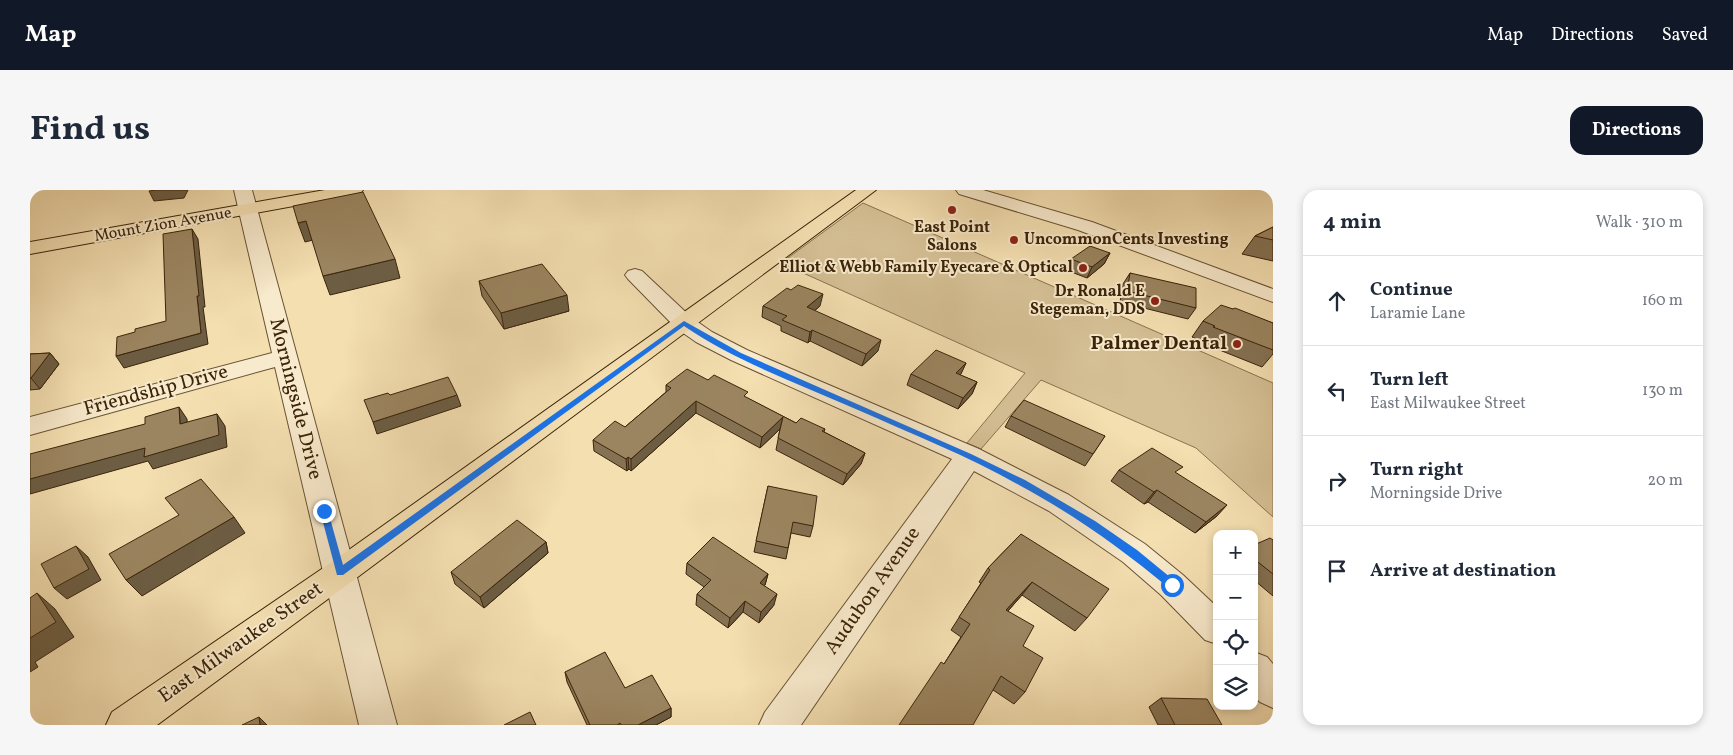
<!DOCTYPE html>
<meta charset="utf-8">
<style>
:root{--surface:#fff;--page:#f6f6f7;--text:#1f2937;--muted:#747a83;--line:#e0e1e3;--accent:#111827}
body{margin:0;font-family:Vollkorn,serif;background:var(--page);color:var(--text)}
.controls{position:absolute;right:15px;bottom:15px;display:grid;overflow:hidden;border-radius:10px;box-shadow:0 2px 8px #0003}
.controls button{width:45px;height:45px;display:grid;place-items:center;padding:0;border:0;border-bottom:1px solid var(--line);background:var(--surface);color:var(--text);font:25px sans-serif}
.stop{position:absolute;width:15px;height:15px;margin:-11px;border:4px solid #1a73e8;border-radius:50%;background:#fff}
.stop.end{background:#1a73e8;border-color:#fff;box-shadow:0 1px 5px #0008}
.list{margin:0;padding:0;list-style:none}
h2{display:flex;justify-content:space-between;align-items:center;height:65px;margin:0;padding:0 20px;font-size:21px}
h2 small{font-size:16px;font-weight:400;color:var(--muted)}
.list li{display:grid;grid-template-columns:32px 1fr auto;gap:15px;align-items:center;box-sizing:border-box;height:90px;padding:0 20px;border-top:1px solid var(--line)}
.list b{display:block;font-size:19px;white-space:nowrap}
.list p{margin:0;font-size:16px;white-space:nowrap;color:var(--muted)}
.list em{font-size:16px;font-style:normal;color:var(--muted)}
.icon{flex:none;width:28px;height:28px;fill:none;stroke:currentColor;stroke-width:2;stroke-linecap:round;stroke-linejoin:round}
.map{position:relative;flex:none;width:1243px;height:535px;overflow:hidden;border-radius:15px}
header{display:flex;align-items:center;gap:30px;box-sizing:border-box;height:70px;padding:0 25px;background:var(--accent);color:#fff}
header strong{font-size:24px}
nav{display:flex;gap:28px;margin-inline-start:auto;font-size:18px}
.intro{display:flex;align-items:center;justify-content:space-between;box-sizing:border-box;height:120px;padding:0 30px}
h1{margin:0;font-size:35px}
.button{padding:12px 22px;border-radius:15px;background:var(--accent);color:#fff;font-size:18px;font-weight:700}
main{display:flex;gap:30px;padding:0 30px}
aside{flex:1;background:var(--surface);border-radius:15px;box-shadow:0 2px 8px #0003}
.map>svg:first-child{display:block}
.green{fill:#d5bf94;stroke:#88724e}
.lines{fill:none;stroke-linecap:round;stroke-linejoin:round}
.minor-casing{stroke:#695333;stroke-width:2}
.major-casing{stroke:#3b2409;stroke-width:2}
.minor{fill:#f8eacc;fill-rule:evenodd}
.major{fill:#f4dfb1;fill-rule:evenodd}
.wall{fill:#857253;stroke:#3b2409}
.shaded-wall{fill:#6c5d43;stroke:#3b2409}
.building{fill:#9b8560;stroke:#3b2409}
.route{fill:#1a73e8}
.poi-dot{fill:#8f2418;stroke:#f8eacc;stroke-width:2}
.labels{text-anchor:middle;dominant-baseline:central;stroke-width:4;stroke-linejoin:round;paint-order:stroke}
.far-street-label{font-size:16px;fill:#3b2409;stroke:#f8eacc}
.far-poi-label{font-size:16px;font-weight:bold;fill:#3b2409;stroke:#f8eacc;text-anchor:end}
.poi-label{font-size:20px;font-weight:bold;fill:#3b2409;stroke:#f8eacc;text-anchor:end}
.street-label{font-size:20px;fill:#3b2409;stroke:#f8eacc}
</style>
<header>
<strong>Map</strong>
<nav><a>Map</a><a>Directions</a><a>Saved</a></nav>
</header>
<div class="intro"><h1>Find us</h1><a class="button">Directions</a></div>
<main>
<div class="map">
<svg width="1243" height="535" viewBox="0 0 1243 535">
<rect width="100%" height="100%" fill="#f4dfb1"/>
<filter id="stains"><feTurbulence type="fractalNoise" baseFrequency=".004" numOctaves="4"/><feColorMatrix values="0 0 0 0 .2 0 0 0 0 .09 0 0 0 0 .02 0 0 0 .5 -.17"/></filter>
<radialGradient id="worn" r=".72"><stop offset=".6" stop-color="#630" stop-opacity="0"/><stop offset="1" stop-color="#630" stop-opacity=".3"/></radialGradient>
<polygon class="green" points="833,13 1243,193 1243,327 1166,258 1011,190 951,259 937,253 995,183 751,73"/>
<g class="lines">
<g class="minor-casing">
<g id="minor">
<polygon points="204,0 222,0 367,535 329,535 245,177 0,245 0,227 242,163"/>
<polygon points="926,0 953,0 1062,32 1243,99 1243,112 1048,40 929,4"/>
<polygon points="605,79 612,81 662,128 682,142 717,160 949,259 1039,305 1115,354 1153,385 1187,417 1187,454 1175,450 1131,405 1093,372 1019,321 944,281 771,535 729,535 735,522 922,269 701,170 666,152 646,138 598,89 595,85 598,81"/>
<polygon points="1224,462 1237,467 1243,474 1243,518 1230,512 1224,506"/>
</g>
</g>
<g class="major-casing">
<g id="major">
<polygon points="295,0 333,0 330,4 324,5 0,64 0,52"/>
<polygon points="826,0 846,0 321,392 127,535 76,535 82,522 299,374"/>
</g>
</g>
<use href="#minor" class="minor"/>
<use href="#major" class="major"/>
</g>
<g class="wall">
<polygon points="1243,37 1243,71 1212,64 1225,46"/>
<polygon points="1080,63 1074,74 1057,88 1036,80 1041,69"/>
<polygon points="1100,83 1166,118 1158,129 1090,112 1093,94"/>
<polygon points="449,91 539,121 474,139 452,106"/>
<polygon points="733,116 790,116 784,121 848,161 832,176 780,151 778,153 751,141 751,136 732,127"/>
<polygon points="1203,119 1243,133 1243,164 1232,177 1172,153 1173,152 1162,147 1173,131"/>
<polygon points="20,163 29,174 10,199 0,200 0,164"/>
<polygon points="936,173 930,185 947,192 942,204 928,219 877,195 881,184"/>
<polygon points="678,190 717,208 766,233 795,239 794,242 835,263 831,274 813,295 746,260 750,239 730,258 666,223 601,281 599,279 597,281 564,261 563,250 595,237 636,202 636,195"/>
<polygon points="981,226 1075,246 1055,276 975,237"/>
<polygon points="1089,280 1148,284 1187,326 1165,343 1118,312 1114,314 1081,291"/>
<polygon points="738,296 783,336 780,347 761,343 756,369 724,362"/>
<polygon points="991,344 1057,428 1045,441 992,405 978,421 993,456 995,502 984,514 963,500 914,474 931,447 921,440 951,393 949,392 958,378"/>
<polygon points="1243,350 1243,406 1224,390 1224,355"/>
<polygon points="516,352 518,363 454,418 425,394 421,382"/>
<polygon points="657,373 738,384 735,395 734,396 744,415 729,433 713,422 698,438 666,415 667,404 674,397 656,384"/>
<polygon points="535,482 595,498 641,518 641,527 626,535 557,535 537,492"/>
<polygon points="1131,508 1192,535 1128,535 1119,517"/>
</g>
<g class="shaded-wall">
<polygon points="126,0 158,0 154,8 124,11 119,1"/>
<polygon points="276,31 283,50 275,52 268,33"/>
<polygon points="162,39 168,49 175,117 173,117 178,154 94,178 86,166 171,143 167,106"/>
<polygon points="1080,63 1074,74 1057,88 1062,77"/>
<polygon points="365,69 370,88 300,105 293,86"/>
<polygon points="793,104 790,116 775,129 777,117"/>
<polygon points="537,105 539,121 474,139 471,123"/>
<polygon points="782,140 780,151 778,153 780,142"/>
<polygon points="851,150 848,161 832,176 836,164"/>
<polygon points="20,163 29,174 10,199 1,188"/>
<polygon points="936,173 931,184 921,194 926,183"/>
<polygon points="947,192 942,204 928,219 933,208"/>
<polygon points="427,205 431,216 347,244 343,232"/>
<polygon points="666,211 666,223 601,281 601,269"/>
<polygon points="149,217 157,229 158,246 150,234"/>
<polygon points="187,224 195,236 197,257 123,279 118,271 0,304 0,289"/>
<polygon points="753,227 750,239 730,258 732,247"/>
<polygon points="835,263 831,274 813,295 817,284"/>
<polygon points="598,267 599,279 597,281 596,269"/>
<polygon points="1127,300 1118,312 1114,314 1124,302"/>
<polygon points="1197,315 1187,326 1165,343 1176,332"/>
<polygon points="204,327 215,343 112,406 96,390"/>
<polygon points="516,352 518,363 454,418 450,407"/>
<polygon points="46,356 58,367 71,390 37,409 24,398"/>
<polygon points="738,384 735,395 728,404 730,393"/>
<polygon points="1002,392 992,405 967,433 976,420"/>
<polygon points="7,403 25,419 44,447 5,472 8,477 0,482 0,448"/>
<polygon points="747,404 744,415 729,433 731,422"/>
<polygon points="715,411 713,422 698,438 700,428"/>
<polygon points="641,518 641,527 626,535 608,535"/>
<polygon points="229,527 237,535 230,535"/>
</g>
<g class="building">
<polygon points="333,2 365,69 293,86 276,31 268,33 263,16"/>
<polygon points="1243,37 1243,50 1225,46"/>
<polygon points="162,39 169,106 167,106 171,143 86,166 87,147 105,142 105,139 136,131 133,44"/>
<polygon points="1060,56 1080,63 1062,77 1041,69"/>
<polygon points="512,74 537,105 471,123 449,91"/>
<polygon points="1100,83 1166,98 1166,118 1097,101"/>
<polygon points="768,95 793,104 777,117 851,150 836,164 782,140 780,142 752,130 757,126 733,116 757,98 761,100"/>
<polygon points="1191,115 1203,119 1205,118 1243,133 1243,160 1183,137 1185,136 1173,131"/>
<polygon points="906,160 936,173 926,183 947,192 933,208 881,184"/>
<polygon points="20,163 1,188 0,188 0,164"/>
<polygon points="657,179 678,190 684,185 718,202 714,206 766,233 771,228 795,239 792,241 835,263 817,284 748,248 753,227 732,247 666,211 601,269 598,267 596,269 563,250 585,231 595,237 641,198 636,195"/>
<polygon points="418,187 427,205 343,232 334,210 358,203 360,205"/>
<polygon points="994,210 1075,246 1063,264 981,226"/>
<polygon points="149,217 150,234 187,224 189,245 114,267 115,258 0,289 0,264 115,234 115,227"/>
<polygon points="1122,258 1153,277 1145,282 1197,315 1176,332 1127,300 1124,302 1089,280"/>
<polygon points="171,289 204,327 96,390 79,364 149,325 135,308"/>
<polygon points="738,296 787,306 783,336 763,332 758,358 726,351"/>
<polygon points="487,330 516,352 450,407 421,382"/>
<polygon points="991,344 1079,399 1057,428 1002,392 976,420 1004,436 993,456 1013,468 995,502 971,486 943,535 869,535 911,472 914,474 940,434 929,427 960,380 958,378"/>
<polygon points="683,347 738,384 730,393 747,404 731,422 715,411 700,428 667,404 681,390 657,373"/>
<polygon points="1240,348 1243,350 1243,384 1224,369 1224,355"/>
<polygon points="46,356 59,379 24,398 11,374"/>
<polygon points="7,403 26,432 0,448 0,408"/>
<polygon points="575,462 595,498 622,485 641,518 608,535 591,535 590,533 587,535 560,535 535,482"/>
<polygon points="1131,508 1177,509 1192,535 1145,535"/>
<polygon points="500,522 506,535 474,535"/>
<polygon points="229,527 230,535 212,535"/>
</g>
<path class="route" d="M654,131L711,163L941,264L995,290L1065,331L1107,360L1146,392V398H1139C1092,359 1043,324 989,295C938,266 882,244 828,220C769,194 707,172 654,136L313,385H307L290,321L291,318L294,317L298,321L313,375Z"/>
<g class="poi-dot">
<circle cx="922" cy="20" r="5"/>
<circle cx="984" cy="50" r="5"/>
<circle cx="1053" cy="78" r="5"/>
<circle cx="1125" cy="111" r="5"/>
<circle cx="1207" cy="154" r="5"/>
</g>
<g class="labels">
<g class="far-street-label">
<text transform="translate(133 35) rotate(-10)">Mount Zion Avenue</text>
</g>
<g class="far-poi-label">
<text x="922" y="38" text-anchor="middle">East Point<tspan x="922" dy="18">Salons</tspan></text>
<text x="994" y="50" text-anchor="start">UncommonCents Investing</text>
<text x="1043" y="78">Elliot &amp; Webb Family Eyecare &amp; Optical</text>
<text x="1115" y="102">Dr Ronald E<tspan x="1115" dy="18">Stegeman, DDS</tspan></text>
</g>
<g class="poi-label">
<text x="1197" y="154">Palmer Dental</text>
</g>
<g class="street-label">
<text transform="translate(126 201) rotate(-15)">Friendship Drive</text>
<text transform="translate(265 209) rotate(76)">Morningside Drive</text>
<text transform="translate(843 401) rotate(-55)">Audubon Avenue</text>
<text transform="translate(211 453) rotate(-35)">East Milwaukee Street</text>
</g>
</g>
<rect width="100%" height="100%" filter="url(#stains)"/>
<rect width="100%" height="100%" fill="url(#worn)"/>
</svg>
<div class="controls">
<button>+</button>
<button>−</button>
<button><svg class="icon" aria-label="locate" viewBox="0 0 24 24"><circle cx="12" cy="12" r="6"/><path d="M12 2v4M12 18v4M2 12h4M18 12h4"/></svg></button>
<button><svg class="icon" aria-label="layers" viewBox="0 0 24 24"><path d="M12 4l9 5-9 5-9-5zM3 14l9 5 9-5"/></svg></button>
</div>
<div class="stop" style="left:1142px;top:395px"></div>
<div class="stop end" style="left:294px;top:321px"></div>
</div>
<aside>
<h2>4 min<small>Walk · 310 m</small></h2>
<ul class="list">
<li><svg class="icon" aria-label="ahead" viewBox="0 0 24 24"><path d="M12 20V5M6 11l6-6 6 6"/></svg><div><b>Continue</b><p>Laramie Lane</p></div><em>160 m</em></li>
<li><svg class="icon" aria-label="left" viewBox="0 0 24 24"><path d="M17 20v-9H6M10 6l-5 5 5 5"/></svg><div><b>Turn left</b><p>East Milwaukee Street</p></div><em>130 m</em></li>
<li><svg class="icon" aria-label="right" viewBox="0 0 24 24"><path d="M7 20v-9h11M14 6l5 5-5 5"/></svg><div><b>Turn right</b><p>Morningside Drive</p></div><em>20 m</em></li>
<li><svg class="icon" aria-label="arrive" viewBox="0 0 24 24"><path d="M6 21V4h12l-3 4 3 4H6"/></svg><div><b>Arrive at destination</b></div></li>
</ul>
</aside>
</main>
